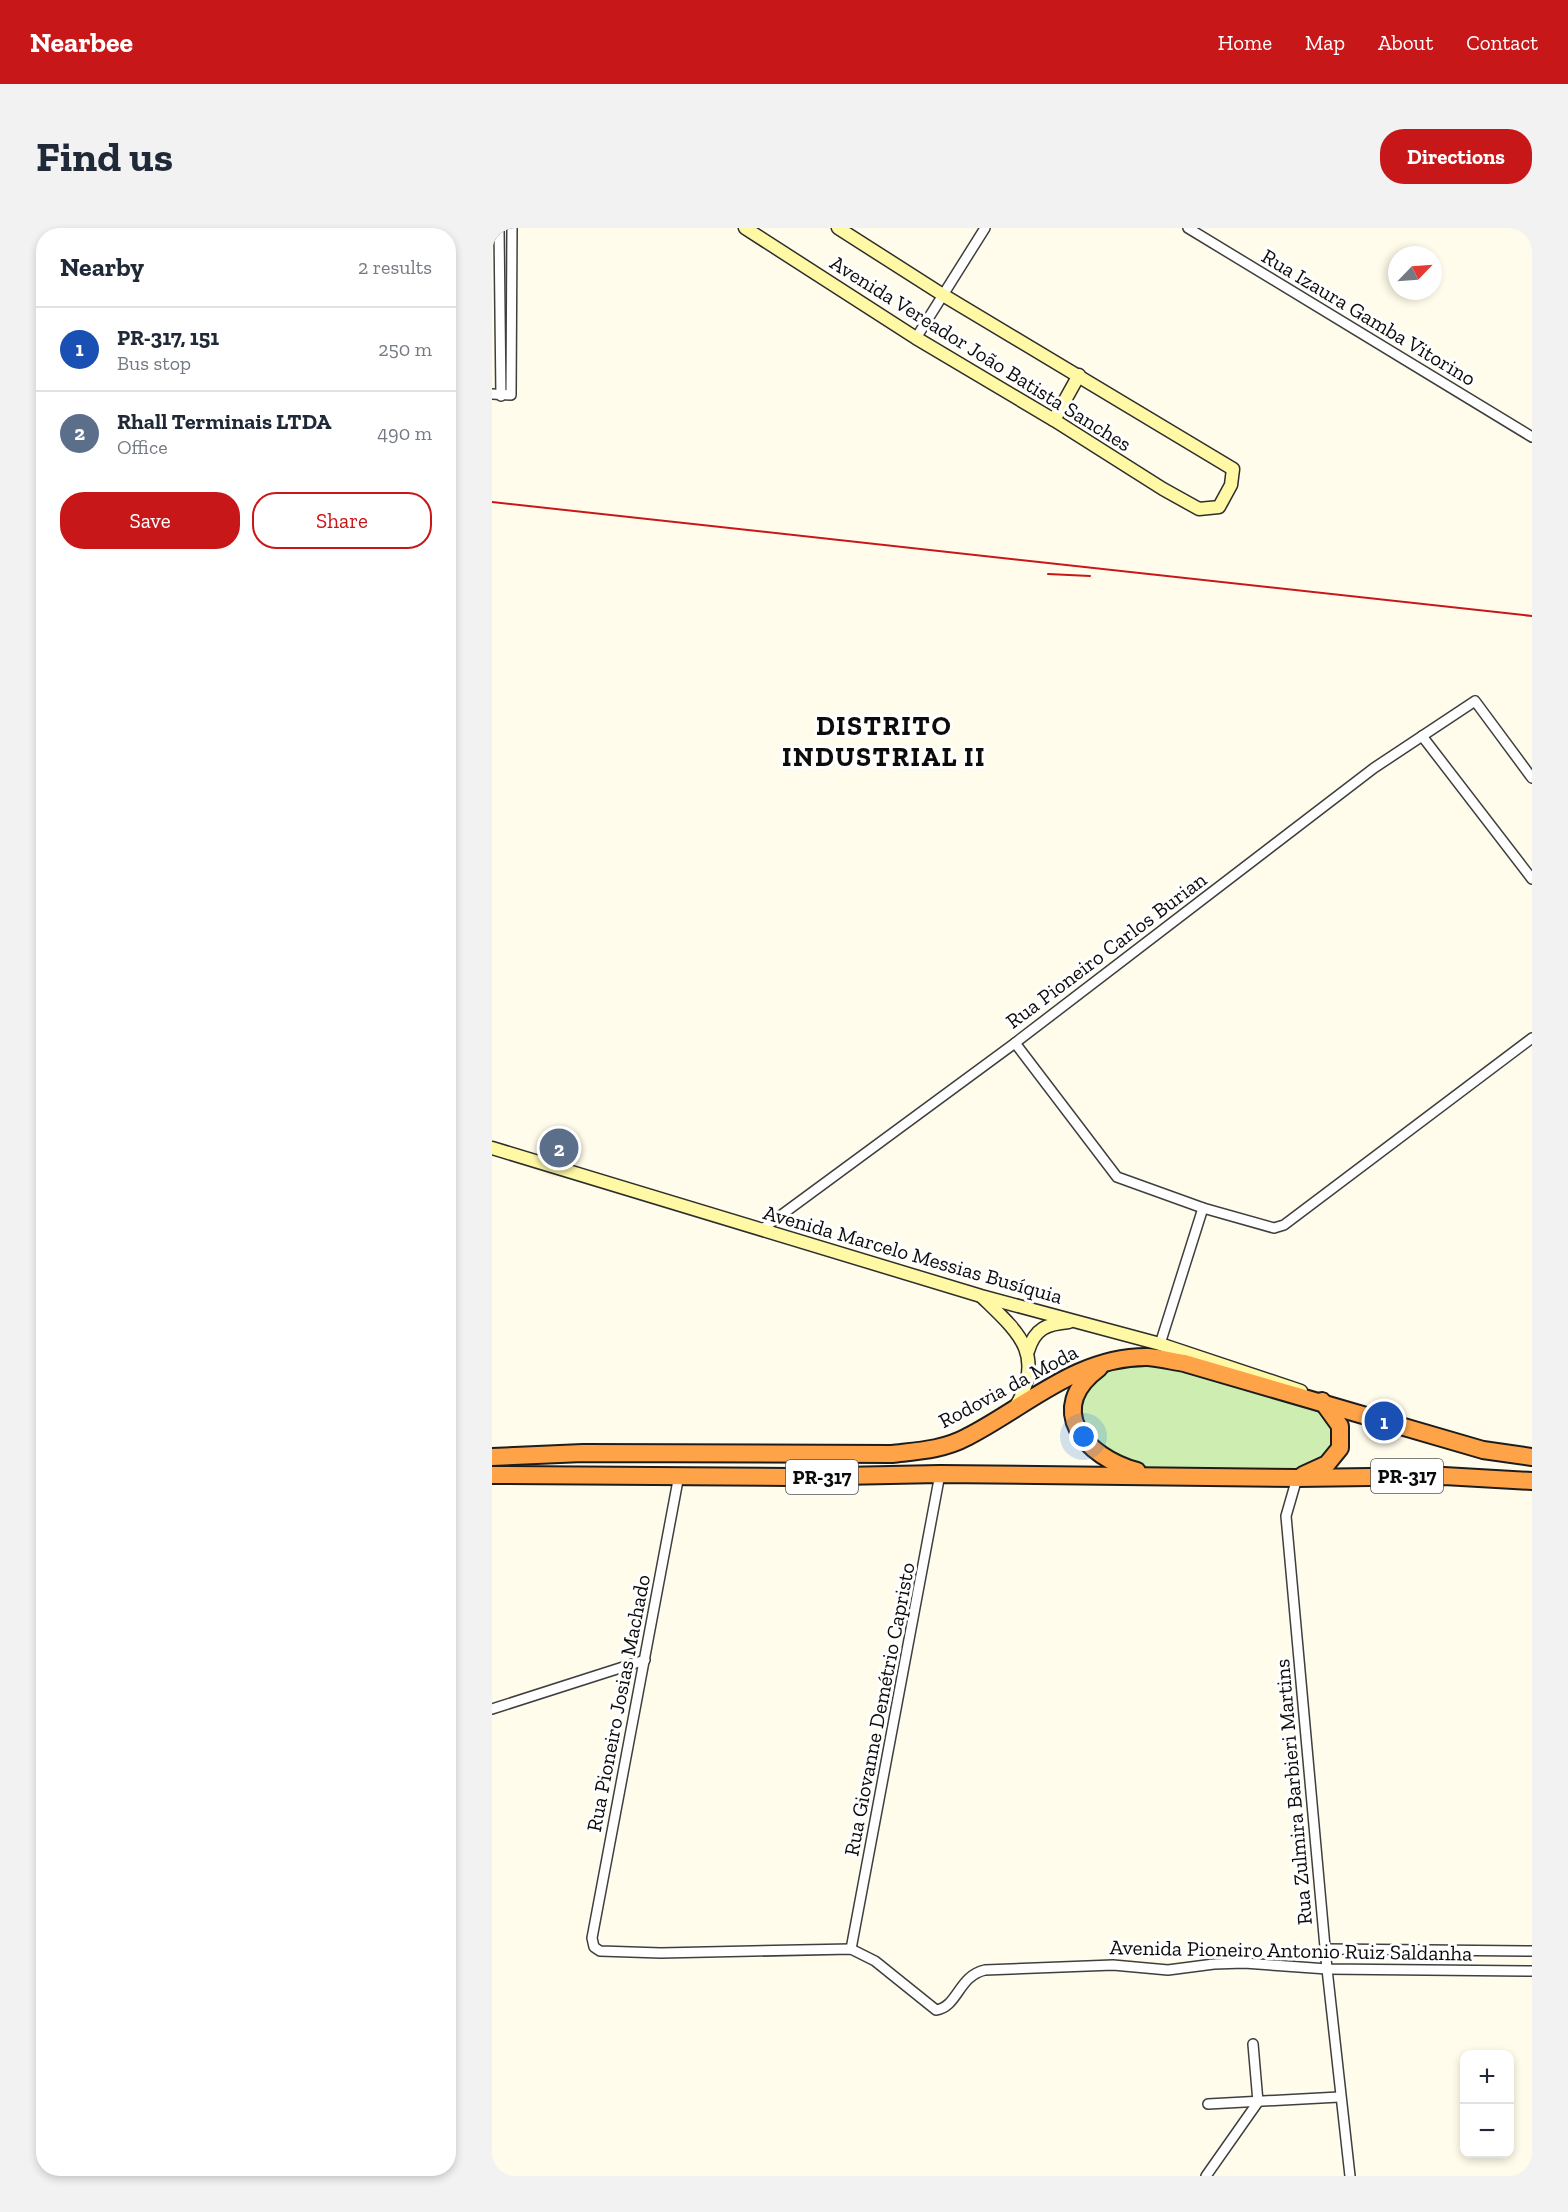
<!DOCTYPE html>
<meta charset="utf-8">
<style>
:root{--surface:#fff;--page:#f2f2f3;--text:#1f2937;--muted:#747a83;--line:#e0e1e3;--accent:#c81719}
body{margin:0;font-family:"Zilla Slab",serif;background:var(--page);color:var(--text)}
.controls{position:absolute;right:18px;bottom:18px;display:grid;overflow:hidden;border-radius:12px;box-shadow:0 3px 9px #0003}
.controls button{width:54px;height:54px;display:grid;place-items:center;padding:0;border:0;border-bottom:2px solid var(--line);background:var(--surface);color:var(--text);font:30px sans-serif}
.compass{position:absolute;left:896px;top:18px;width:54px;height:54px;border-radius:50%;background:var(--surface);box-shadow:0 3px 9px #0003;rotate:65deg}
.you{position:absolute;left:592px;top:1209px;width:21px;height:21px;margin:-15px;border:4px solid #fff;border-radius:50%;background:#1a73e8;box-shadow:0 0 0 9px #1a73e833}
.badge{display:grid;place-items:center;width:39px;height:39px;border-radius:50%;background:var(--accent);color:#fff;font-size:20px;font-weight:700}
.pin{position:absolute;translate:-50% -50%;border:3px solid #fff;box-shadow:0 2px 6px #0006}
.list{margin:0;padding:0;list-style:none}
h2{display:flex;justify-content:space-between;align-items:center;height:78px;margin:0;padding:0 24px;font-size:26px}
h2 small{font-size:20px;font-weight:400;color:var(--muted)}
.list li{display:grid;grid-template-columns:39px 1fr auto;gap:18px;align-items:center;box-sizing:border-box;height:84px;padding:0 24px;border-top:2px solid var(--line)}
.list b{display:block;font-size:22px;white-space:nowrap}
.list p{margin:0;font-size:20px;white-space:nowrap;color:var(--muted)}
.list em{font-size:20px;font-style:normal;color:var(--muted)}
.actions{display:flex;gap:12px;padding:18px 24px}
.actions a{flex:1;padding:14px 0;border:2px solid var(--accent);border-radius:24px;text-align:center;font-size:21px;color:var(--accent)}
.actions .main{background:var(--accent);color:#fff}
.map{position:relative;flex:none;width:1040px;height:1948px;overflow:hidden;border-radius:24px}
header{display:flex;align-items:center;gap:36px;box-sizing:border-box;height:84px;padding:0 30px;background:var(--accent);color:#fff}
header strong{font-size:28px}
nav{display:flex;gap:33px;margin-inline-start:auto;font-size:21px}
.intro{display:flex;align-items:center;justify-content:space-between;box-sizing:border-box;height:144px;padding:0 36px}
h1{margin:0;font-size:42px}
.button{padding:15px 27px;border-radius:24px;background:var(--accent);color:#fff;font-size:21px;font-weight:700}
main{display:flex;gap:36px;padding:0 36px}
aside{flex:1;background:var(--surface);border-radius:24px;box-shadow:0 3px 9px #0003}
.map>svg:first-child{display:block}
.green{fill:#cdedb1}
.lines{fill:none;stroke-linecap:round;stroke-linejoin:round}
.street-casing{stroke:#3f3f3f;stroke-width:12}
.secondary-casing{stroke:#2e2e2e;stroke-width:15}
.highway-casing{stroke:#1d1d1d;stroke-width:20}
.street{stroke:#fff;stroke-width:9}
.secondary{stroke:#fff9a6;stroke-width:12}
.highway{stroke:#ffa349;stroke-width:16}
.rail{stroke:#c81719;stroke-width:2}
.labels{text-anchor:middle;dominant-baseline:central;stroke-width:6;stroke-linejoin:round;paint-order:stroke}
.shield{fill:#fff;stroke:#555;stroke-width:1.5}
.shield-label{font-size:20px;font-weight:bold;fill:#0c0c0c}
.street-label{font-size:21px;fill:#0c0c0c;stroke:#fff}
.district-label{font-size:27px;font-weight:bold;letter-spacing:1.5px;fill:#0c0c0c;stroke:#fff}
</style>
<header>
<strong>Nearbee</strong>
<nav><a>Home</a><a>Map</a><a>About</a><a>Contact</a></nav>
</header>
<div class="intro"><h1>Find us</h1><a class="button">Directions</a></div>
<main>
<aside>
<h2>Nearby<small>2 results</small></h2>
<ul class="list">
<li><span class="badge" style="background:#1a4fb4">1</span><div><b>PR-317, 151</b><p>Bus stop</p></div><em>250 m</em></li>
<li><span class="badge" style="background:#5c6f8a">2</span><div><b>Rhall Terminais LTDA</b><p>Office</p></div><em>490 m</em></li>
</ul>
<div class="actions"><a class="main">Save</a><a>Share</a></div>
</aside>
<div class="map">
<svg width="1040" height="1948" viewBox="0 0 1040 1948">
<rect width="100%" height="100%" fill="#fffceb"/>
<polygon class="green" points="656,1129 829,1172 849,1211 821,1241 660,1248 596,1216 581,1169 595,1149"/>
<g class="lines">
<g class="street-casing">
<g id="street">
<polyline points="7,0 9,168"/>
<polyline points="696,0 1040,209"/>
<polyline points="424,110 493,0"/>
<polyline points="0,166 19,167 20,0"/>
<polyline points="930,508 1040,651"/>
<polyline points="523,815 625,949 711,980 782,1000 792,997 1040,810"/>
<polyline points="269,1002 523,815 882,540 983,473 1040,550"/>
<polyline points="668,1116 711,980"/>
<path d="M187,1247L100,1710L102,1719L108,1723L169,1725L359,1721L383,1733L444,1782C466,1779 466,1748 493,1742L621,1737L676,1742L722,1736L752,1735L835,1741L1040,1743"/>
<polyline points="805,1250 794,1288 835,1741 858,1948"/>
<polyline points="0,1481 153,1432"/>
<polyline points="359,1721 448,1246"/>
<polyline points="834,1721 1040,1723"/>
<polyline points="716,1876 847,1869"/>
<polyline points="714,1948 766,1874 761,1816"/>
</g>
</g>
<g class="secondary-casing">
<g id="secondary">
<polyline points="253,0 424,110 562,192 671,261 707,281 727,279 739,257 741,241 451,67 346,0"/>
<polyline points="562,192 587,147"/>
<polyline points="0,920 489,1068 668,1116 809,1163"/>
<path d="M490,1069C526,1104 554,1126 524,1178"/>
<path d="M536,1123C543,1100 555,1096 577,1094"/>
</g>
</g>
<g class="highway-casing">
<g id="highway">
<path d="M607,1140C552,1181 593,1229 645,1243"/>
<path d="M0,1229L91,1225L400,1226C425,1223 451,1222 475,1209C534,1179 585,1128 656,1129C668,1130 680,1133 692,1135L991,1222L1040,1229"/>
<polyline points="0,1247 298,1249 448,1246 805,1250 952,1248 1040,1253"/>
<polyline points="811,1247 835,1236 848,1220 848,1198 830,1173"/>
</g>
</g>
<use href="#street" class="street"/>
<use href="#secondary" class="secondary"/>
<use href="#highway" class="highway"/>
<g class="rail">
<polyline points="0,274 1040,388"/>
<polyline points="556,346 598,348"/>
</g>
</g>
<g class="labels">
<g class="shield">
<rect x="879" y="1231" width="72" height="34" rx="4.5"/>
<rect x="294" y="1232" width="72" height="34" rx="4.5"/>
</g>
<g class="shield-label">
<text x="915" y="1248">PR-317</text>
<text x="330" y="1249">PR-317</text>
</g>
<g class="street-label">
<text transform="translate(877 89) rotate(31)">Rua Izaura Gamba Vitorino</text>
<text transform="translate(489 125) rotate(32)">Avenida Vereador João Batista Sanches</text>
<text transform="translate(614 722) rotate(-37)">Rua Pioneiro Carlos Burian</text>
<text transform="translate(421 1026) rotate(16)">Avenida Marcelo Messias Busíquia</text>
<text transform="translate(516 1158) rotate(-28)">Rodovia da Moda</text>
<text transform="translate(126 1475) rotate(-79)">Rua Pioneiro Josias Machado</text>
<text transform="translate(387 1481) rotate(-79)">Rua Giovanne Demétrio Capristo</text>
<text transform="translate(801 1564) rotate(-95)">Rua Zulmira Barbieri Martins</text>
<text transform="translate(799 1722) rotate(1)">Avenida Pioneiro Antonio Ruiz Saldanha</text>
</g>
<g class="district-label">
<text x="392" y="498">DISTRITO<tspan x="392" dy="31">INDUSTRIAL II</tspan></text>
</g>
</g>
</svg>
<div class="controls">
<button>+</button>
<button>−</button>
</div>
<svg class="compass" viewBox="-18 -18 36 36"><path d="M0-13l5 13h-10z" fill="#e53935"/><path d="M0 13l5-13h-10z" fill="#747a83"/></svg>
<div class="you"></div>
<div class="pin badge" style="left:892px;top:1193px;background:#1a4fb4">1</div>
<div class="pin badge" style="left:67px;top:920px;background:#5c6f8a">2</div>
</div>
</main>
